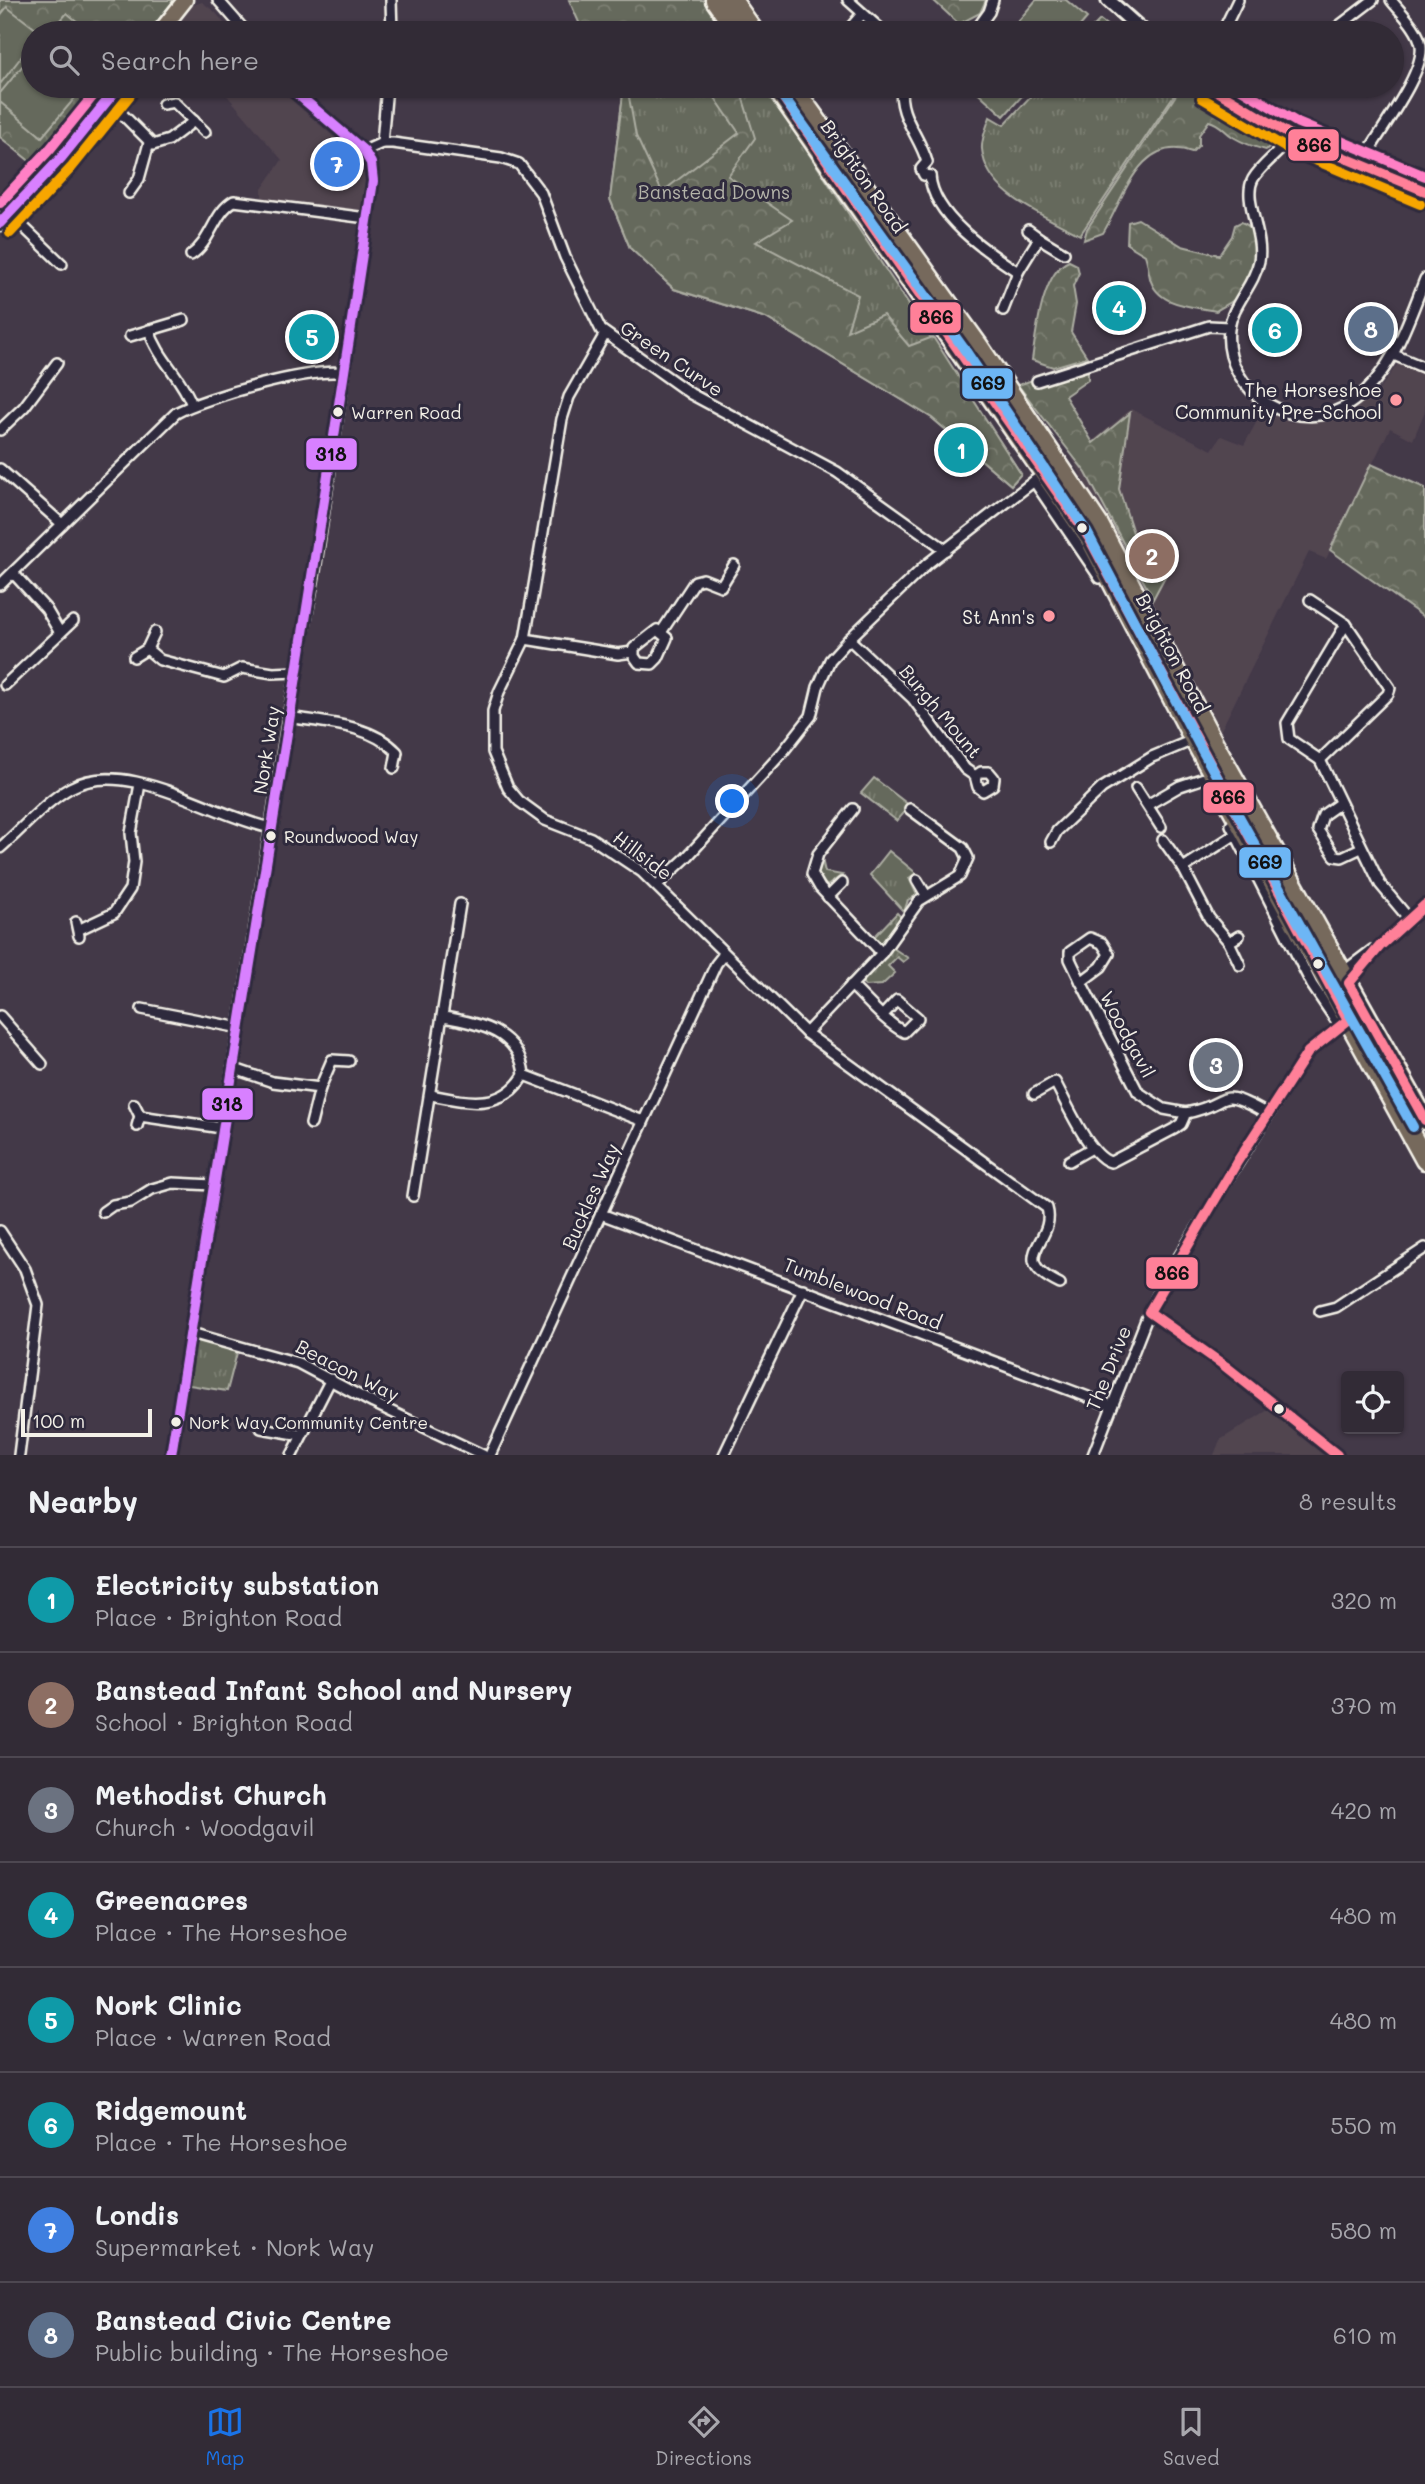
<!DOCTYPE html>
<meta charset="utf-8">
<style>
:root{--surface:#322b36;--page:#3d3742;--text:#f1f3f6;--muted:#a8a7ad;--line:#4d4751;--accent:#1a73e8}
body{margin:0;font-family:Mali,sans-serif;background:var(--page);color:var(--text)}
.controls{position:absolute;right:21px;bottom:21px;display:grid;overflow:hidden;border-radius:7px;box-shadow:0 2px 5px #0004}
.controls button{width:63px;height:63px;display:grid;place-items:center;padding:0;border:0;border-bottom:2px solid var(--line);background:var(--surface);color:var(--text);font:35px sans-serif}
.scale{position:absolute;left:21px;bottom:18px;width:131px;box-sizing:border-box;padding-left:7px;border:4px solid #f4f1e8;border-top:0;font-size:19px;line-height:24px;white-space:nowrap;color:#f4f1e8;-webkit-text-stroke:5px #2f2a3d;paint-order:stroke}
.you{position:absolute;left:733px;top:802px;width:24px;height:24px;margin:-18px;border:5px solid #fff;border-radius:50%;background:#1a73e8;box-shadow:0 0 0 10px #1a73e833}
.badge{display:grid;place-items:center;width:46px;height:46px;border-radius:50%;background:var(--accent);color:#fff;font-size:23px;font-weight:700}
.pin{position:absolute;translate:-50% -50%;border:4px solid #fff;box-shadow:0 2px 7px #0006}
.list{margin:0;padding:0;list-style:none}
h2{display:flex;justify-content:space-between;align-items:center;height:91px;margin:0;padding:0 28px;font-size:30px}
h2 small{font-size:23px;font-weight:400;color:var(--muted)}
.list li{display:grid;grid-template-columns:46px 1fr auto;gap:21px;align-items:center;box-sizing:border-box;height:105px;padding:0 28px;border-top:2px solid var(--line)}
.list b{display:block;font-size:26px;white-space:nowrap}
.list p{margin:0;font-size:23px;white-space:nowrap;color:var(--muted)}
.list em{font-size:23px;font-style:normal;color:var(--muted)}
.icon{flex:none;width:38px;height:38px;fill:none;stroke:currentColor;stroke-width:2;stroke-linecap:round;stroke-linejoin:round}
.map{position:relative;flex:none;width:1425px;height:1455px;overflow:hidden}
.search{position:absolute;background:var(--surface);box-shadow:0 2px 5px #0004;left:21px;right:21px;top:21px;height:77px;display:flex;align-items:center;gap:18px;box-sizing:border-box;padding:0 24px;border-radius:38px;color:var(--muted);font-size:26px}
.sheet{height:931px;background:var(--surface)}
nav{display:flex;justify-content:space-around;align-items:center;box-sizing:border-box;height:98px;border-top:2px solid var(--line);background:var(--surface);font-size:19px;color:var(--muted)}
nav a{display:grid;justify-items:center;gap:4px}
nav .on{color:var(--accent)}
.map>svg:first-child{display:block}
.built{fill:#514450}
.grass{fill:url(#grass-tufts);stroke:#acada2;stroke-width:2}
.forest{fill:url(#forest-crowns);stroke:#acada2;stroke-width:2}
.pitch{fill:#65695b;stroke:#acada2;stroke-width:2}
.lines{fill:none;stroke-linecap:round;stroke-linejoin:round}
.street-casing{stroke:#f4f1e8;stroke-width:14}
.secondary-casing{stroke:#f4f1e8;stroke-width:18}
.primary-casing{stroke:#f4f1e8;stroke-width:19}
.highway-casing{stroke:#f4f1e8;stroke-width:23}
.street{stroke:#2f2a3d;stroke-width:9}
.secondary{stroke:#2f2a3d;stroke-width:12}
.primary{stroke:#76695c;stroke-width:14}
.highway{stroke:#76695c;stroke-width:18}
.bus-1-casing{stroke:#2f2a3d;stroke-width:16}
.bus-2-casing{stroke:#2f2a3d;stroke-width:16}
.bus-3-casing{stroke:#2f2a3d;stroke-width:16}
.bus-4-casing{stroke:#2f2a3d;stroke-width:16}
.bus-5-casing{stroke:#2f2a3d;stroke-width:16}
.bus-1{stroke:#d880ff;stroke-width:10}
.bus-2{stroke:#ff8098;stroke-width:10}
.bus-3{stroke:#6db6f5;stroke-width:10}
.bus-4{stroke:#f7a600;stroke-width:10}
.bus-5{stroke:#ff80c5;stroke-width:10}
.poi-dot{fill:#ff9aa2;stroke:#2f2a3d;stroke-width:2.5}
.bus-dot{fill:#f4f1e8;stroke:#2f2a3d;stroke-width:2.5}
.labels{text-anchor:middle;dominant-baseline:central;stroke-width:6;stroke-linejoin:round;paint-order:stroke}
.bus-label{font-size:17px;fill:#f4f1e8;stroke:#2f2a3d;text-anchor:start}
.street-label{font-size:19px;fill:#f4f1e8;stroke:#2f2a3d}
.park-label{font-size:19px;fill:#b4b4a9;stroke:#2f2a3d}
.poi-label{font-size:19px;fill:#f4f1e8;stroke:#2f2a3d;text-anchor:end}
.line-badge{stroke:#2f2a3d;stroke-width:2.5}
.pale-badge-label{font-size:19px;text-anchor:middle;font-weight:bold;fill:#111}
</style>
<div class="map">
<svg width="1425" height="1455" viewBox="0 0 1425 1455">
<defs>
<pattern id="grass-tufts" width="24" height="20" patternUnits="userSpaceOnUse" patternTransform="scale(1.75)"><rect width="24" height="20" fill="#65695b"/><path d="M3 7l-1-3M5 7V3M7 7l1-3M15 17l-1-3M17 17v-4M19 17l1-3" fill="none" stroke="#7c7f73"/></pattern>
<pattern id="forest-crowns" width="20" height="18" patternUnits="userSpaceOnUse" patternTransform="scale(1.75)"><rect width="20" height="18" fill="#65695b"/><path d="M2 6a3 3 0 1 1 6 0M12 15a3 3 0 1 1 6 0" fill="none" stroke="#7c7f73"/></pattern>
</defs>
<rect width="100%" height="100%" fill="#433948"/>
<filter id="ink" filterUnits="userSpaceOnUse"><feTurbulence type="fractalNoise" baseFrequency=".0143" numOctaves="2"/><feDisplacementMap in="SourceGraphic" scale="14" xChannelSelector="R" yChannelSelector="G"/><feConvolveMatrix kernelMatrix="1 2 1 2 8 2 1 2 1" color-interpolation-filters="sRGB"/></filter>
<g filter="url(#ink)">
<g class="built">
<polygon points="202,2 216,13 232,33 177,33 173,29 190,6"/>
<polygon points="219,86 275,86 342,144 367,179 364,215 262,204 262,189 282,160"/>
<polygon points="1399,362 1425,374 1425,411 1413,440 1390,428 1326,559 1309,552 1219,734 1072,458 1131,409 1212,450 1221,436 1244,445 1263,410 1289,422 1327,422 1354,409 1379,390"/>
<polygon points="1268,1410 1295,1432 1323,1455 1214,1455 1220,1440"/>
</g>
<g class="grass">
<polygon points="1100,20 1117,33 1087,33"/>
<polygon points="624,86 764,86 1021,474 1011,485 932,418 766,318 674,289 630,248 610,199"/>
<path d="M1040,86H1180L1080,235C1044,215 986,195 982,149C981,139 987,126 990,117L1004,125Z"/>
<polygon points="874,778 910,806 897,821 861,793"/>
<polygon points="889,851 916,873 909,878 917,895 908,900 904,912 870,875"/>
<polygon points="818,858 822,859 825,872 842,875 827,886 817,875"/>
<polygon points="897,913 901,917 884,942 880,943 874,937"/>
<polygon points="893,948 908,958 903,962 897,957 888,966 895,973 882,985 865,986 862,982"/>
<polygon points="191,1333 239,1345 227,1391 183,1384"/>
</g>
<g class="forest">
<polygon points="0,0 174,0 148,33 33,33 33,86 106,86 38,168 0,137"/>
<polygon points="569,0 706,0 719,20 723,33 672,33 667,27 581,27"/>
<polygon points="933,0 986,0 980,13 959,24"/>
<polygon points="624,86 627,86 636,136 662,192 739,133 707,86 739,86 755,138 728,176 792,220 756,242 858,295 847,331 883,315 909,346 933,337 1021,474 1011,485 932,418 766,318 674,289 630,248 610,199"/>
<path d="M1182,86H1196L1266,131L1272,135L1270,146L1266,150C1254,147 1243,143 1233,137C1223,131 1221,124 1209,121L1199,135V145L1192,152C1139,133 1123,201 1103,233L1084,240L1087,229Z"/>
<path d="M1138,219L1182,246L1219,255L1232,236L1235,225L1241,222C1269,231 1252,278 1239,295C1234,302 1223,306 1216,311C1191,306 1157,306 1150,278C1148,270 1148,263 1145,255L1127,244L1128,222Z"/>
<path d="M1069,261L1077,265L1079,273L1073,286L1076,304L1071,332L1087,357L1053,367L1032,360C1036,333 1042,272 1069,261Z"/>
<polygon points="1088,361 1088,380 1065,396 1093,443 1130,413 1119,489 1134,536 1169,569 1153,599 1086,473 1018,385"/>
<polygon points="1371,464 1425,488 1425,618 1330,550"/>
</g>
<g class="pitch">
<polygon points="1036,0 1066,0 1087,18 1074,33 1008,33"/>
<polygon points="7,7 41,33 33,33 33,42 0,84 0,16"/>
<polygon points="67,13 91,33 50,33"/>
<polygon points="33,53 33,86 85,86 42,137 0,102 0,93"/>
<polygon points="971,86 1031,86 1004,116"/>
</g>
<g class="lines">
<g class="street-casing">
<g id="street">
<polyline points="218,0 247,33"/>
<polyline points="391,0 392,33"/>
<polyline points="848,0 885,33"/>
<polyline points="1335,29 1373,0"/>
<polyline points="976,30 989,12 993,0"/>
<polyline points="824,32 826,33"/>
<polyline points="846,33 862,14"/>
<polyline points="960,33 967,28 976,30"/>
<polyline points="1222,33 1238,0"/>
<path d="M902,86C897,115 920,136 927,162"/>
<polyline points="108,100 153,145 169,140 194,121"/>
<polyline points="163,104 174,102 205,132"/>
<path d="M1292,136C1281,152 1262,164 1253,179C1242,199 1264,234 1259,261C1254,286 1232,304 1229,329C1222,394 1301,441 1354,401C1393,371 1407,324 1425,279"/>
<polyline points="382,143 387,86"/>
<polyline points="364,151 382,143 393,143 501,158 519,164 541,193 565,257 601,330 691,394 837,472 946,550"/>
<polyline points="927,162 921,169 924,175 930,176"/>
<path d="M1361,165C1375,136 1425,75 1421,45C1418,28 1401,13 1391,0"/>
<path d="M930,176C933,216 987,252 1018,272L1003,310"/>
<polyline points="129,193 139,179 149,143"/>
<polyline points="9,213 62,264"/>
<polyline points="1028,230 1039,238"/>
<path d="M191,255C211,242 214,212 234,201L367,218"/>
<polyline points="1018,272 1039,238 1064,253"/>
<path d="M149,330C158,359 182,377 192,405"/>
<path d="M605,334L569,397L562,419L525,639L499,692L493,711V752L508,788L519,801L545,820L591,838L642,872L806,1033L1047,1208C1057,1242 1004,1257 1060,1284"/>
<polyline points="130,336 184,320"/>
<polyline points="1394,355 1425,368"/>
<polyline points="1037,381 1209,326 1229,327"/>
<polyline points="0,430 24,407 57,363"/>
<polyline points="0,469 62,524"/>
<polyline points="1034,481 1100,578"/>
<polyline points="13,573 46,609 60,633"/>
<path d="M0,585L176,413C205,397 313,367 344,373"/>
<polyline points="1310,600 1346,624 1390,688 1388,694 1320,760"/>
<polyline points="1346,624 1287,723 1289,739 1320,760 1380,884 1410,920"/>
<polygon points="657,630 667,638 658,658 652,664 639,663 634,656 634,648"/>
<polyline points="662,631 695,581 703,579 721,586 734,565"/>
<polyline points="525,639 618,654 633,652"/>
<polyline points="849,639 913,699 965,769 975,776 978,787 983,791 993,785 994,778 989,772 981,772 975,776"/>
<polyline points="147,649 155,632"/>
<polyline points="134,657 147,649 160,660 224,677 242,668 273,673 296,672"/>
<polyline points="5,685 73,621"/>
<path d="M288,717C325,723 370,724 397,752L394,768"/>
<polyline points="1136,788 1161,827"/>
<polyline points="1340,803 1323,815 1318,830 1335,856 1342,857 1361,848"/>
<polyline points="1149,804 1180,786 1207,777"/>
<polyline points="853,809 818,854 812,874 820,888 882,953"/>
<polyline points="1231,825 1312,985 1339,1025"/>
<polyline points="1163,840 1183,868 1209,918 1229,942 1240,965"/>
<polyline points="1051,842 1057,831 1102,788 1152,757 1188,742"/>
<path d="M0,848C22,829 45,802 70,788C126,756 214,817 271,828"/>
<polyline points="1183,868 1236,834"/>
<polyline points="917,880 926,895"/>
<polyline points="657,885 687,857 782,753 811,716 818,687 830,660 849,639 927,564 1038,478"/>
<polyline points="828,897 842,883"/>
<polyline points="76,922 79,936"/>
<polyline points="80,929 114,913 130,889 134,862 131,833 140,784"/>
<polygon points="1090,938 1102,943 1109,954 1101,967 1081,982 1070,959 1070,952"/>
<polyline points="1229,942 1239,936"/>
<polyline points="1343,972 1372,950"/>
<polyline points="1081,982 1138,1092 1164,1109 1186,1113"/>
<polyline points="1349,983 1380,946 1425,905"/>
<path d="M851,985C867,1000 885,1022 904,1032L918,1018L897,1000L883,1015"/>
<polyline points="142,1009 240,1028"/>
<polyline points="0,1016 42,1064"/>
<polyline points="806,1033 882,953 919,901 960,876 968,858 963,848 910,809"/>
<polyline points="232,1068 273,1082 320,1088 311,1124"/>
<polyline points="524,1075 643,1121"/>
<polyline points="320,1088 332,1060 349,1061"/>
<path d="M1034,1094L1055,1082C1066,1102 1090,1158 1111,1162L1174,1129L1181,1124L1186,1113C1234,1104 1214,1084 1267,1114"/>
<path d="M431,1095C466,1102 502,1111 524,1075C520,1032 480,1023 443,1017"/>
<polyline points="134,1104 140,1116"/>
<polyline points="137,1126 140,1116 222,1128"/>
<polyline points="1069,1161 1092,1148"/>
<polyline points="413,1196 460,904"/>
<polyline points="103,1212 113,1205 131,1202 152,1189 173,1183 213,1185"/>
<polyline points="601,1214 1112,1406"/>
<polyline points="0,1231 25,1269 38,1305 19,1455"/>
<polyline points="1320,1311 1336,1307 1425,1248"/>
<polyline points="1149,1312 1225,1366 1337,1455"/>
<polyline points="191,1333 298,1363 373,1403 483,1455"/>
<polyline points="261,1428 301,1435"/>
<polyline points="171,1455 288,717 315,571 373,181 371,163 364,151 288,86"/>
<polyline points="292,1455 331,1379"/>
<polyline points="490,1455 716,964 724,954"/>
<polyline points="724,1455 803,1289"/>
<polyline points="1093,1455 1149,1312 1170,1271 1308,1052 1343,1023"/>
</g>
</g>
<g class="secondary-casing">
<g id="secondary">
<polyline points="1108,0 1145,33"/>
<polyline points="1209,86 1292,136 1425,191"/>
</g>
</g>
<g class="primary-casing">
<g id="primary">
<polyline points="159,33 185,0"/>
<polyline points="0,223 61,158 119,86"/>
</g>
</g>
<g class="highway-casing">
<g id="highway">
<polyline points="715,0 738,33"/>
<polyline points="732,0 755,33"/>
<polyline points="775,86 1089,538 1191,734 1425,1160"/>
<polyline points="792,86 978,345 1099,525 1210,736 1425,1120"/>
</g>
</g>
<use href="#street" class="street"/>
<use href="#secondary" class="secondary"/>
<use href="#primary" class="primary"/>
<use href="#highway" class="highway"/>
<g class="bus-1-casing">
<g id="bus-1">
<polyline points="0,223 61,158 119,86"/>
<path d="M171,1455C238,1030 310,606 373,181L371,163L364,151L288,86"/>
</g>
</g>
<g class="bus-2-casing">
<g id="bus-2">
<polyline points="775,86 1089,538 1348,1020 1308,1052 1237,1162 1149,1312 1225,1366 1337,1455"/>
<polyline points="1209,86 1292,136 1425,191"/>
<polyline points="1425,905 1380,946 1349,983 1425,1120"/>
</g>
</g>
<g class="bus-3-casing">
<polyline id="bus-3" points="781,94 967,353 1087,532 1198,743 1413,1127"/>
</g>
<g class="bus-4-casing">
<g id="bus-4">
<polyline points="1202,98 1286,148 1420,204"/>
<polyline points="10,233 72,167 130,95"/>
</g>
</g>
<g class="bus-5-casing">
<g id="bus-5">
<polyline points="1236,86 1298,123 1425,176"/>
<polyline points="0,203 50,149 101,86"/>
</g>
</g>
<use href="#bus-1" class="bus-1"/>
<use href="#bus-2" class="bus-2"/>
<use href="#bus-3" class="bus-3"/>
<use href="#bus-4" class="bus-4"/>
<use href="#bus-5" class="bus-5"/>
</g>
</g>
<g class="poi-dot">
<circle cx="1396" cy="400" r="7"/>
<circle cx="1049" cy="616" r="7"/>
</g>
<g class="bus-dot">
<circle cx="338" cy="412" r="6"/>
<circle cx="1082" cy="528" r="6"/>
<circle cx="271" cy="836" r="6"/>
<circle cx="1318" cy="964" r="6"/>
<circle cx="1279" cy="1409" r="6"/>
<circle cx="176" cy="1422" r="6"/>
</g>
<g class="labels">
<g class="bus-label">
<text x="351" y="412">Warren Road</text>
<text x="284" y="836">Roundwood Way</text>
<text x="189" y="1422">Nork Way Community Centre</text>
</g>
<g class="street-label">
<text transform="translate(864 176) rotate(55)">Brighton Road</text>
<text transform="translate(672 358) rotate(34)">Green Curve</text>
<text transform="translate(1173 653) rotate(62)">Brighton Road</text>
<text transform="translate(941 711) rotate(50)">Burgh Mount</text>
<text transform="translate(266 750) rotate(-81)">Nork Way</text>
<text transform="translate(643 855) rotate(37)">Hillside</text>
<text transform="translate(1128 1034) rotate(62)">Woodgavil</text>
<text transform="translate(590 1196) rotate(-66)">Buckles Way</text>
<text transform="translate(863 1293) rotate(21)">Tumblewood Road</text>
<text transform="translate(1108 1368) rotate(-68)">The Drive</text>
<text transform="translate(348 1370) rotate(27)">Beacon Way</text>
</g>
<g class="park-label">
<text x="714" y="191">Banstead Downs</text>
</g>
<g class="poi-label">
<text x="1382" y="389">The Horseshoe<tspan x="1382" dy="22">Community Pre-School</tspan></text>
<text x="1035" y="616">St Ann's</text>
</g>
</g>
<g class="line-badge">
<rect x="1287" y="128" width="53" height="34" rx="7" fill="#ff8098"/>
<rect x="909" y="301" width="53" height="33" rx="7" fill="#ff8098"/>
<rect x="961" y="367" width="53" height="33" rx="7" fill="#6db6f5"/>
<rect x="305" y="437" width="53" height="34" rx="7" fill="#d880ff"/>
<rect x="1202" y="781" width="53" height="33" rx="7" fill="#ff8098"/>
<rect x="1238" y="846" width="54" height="33" rx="7" fill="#6db6f5"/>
<rect x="201" y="1087" width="53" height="34" rx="7" fill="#d880ff"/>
<rect x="1145" y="1256" width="54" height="34" rx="7" fill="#ff8098"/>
</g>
<g class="pale-badge-label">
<text x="1314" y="152">866</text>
<text x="936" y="324">866</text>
<text x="988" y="390">669</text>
<text x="331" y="461">318</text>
<text x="1228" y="804">866</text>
<text x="1265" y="869">669</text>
<text x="227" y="1111">318</text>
<text x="1172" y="1280">866</text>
</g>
</svg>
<div class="controls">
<button><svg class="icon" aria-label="locate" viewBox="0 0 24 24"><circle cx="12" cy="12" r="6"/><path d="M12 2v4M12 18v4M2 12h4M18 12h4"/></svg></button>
</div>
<div class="scale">100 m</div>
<div class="you"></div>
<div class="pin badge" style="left:961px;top:450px;background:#0f9aa8">1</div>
<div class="pin badge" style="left:1152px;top:556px;background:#8d6e63">2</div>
<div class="pin badge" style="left:1216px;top:1065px;background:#6b7280">3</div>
<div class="pin badge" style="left:1119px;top:308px;background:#0f9aa8">4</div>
<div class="pin badge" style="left:312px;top:337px;background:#0f9aa8">5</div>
<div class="pin badge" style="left:1275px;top:330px;background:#0f9aa8">6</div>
<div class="pin badge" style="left:337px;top:164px;background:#3f7fe0">7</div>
<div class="pin badge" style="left:1371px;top:329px;background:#5c6f8a">8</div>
<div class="search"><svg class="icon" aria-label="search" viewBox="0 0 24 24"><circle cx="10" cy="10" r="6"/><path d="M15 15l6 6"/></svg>Search here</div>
</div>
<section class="sheet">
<h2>Nearby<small>8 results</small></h2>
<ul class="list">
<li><span class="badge" style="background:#0f9aa8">1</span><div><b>Electricity substation</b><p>Place · Brighton Road</p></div><em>320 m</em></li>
<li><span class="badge" style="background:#8d6e63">2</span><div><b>Banstead Infant School and Nursery</b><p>School · Brighton Road</p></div><em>370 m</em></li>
<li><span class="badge" style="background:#6b7280">3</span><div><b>Methodist Church</b><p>Church · Woodgavil</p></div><em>420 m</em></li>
<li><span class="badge" style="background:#0f9aa8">4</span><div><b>Greenacres</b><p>Place · The Horseshoe</p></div><em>480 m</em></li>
<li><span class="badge" style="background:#0f9aa8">5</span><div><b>Nork Clinic</b><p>Place · Warren Road</p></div><em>480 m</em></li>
<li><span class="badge" style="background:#0f9aa8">6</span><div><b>Ridgemount</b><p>Place · The Horseshoe</p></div><em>550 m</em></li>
<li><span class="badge" style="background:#3f7fe0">7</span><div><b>Londis</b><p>Supermarket · Nork Way</p></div><em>580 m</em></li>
<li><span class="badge" style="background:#5c6f8a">8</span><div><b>Banstead Civic Centre</b><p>Public building · The Horseshoe</p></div><em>610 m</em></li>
</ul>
</section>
<nav>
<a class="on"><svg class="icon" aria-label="map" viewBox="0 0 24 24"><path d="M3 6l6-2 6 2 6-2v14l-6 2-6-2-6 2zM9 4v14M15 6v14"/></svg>Map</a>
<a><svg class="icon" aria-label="directions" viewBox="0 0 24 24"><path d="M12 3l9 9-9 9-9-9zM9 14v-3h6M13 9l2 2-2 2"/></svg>Directions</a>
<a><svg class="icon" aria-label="saved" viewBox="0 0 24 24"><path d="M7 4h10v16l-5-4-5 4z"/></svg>Saved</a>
</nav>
